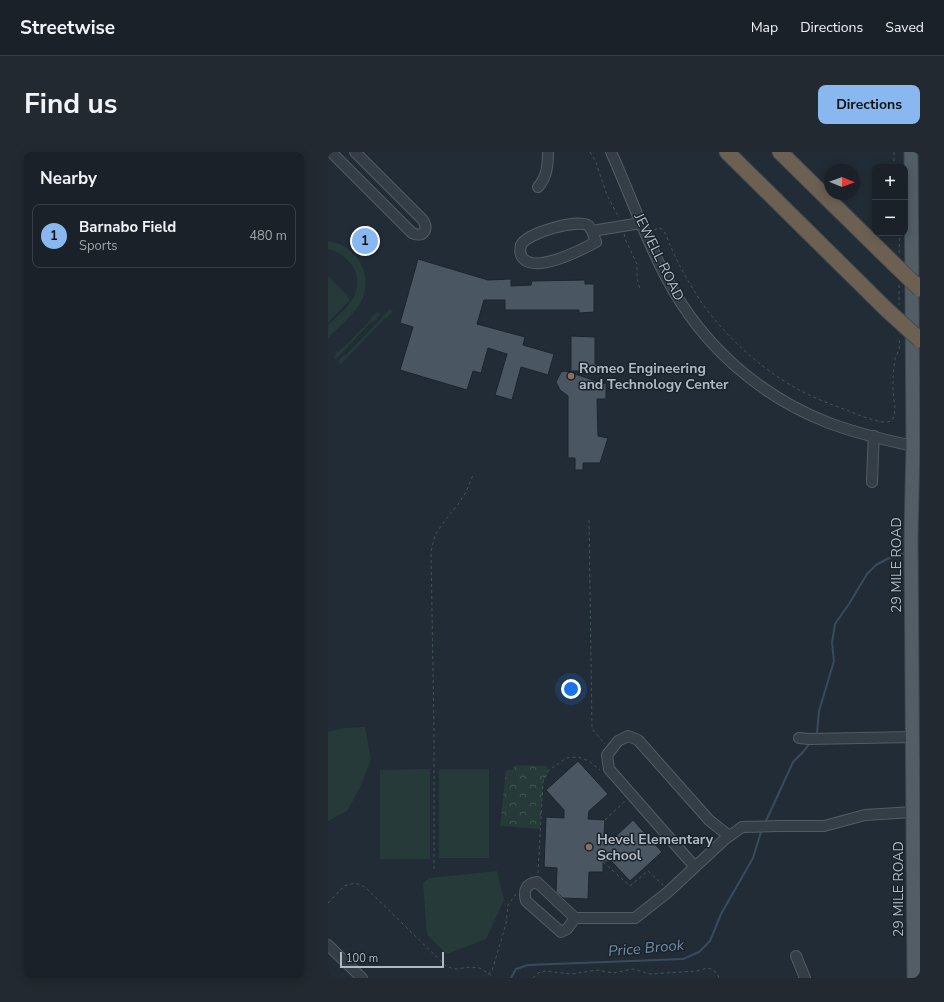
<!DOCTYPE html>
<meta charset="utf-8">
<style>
:root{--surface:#1a2128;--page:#232930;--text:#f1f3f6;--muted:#9fa3a8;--line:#383e45;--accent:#88b8ef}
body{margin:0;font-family:"Nunito Sans",sans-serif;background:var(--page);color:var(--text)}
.controls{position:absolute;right:12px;top:12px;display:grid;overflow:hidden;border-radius:8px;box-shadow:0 2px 10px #0003}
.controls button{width:36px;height:36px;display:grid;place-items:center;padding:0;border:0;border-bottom:1px solid var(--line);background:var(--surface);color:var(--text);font:20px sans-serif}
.compass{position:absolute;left:496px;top:12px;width:36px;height:36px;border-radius:50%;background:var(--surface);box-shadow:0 2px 10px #0003;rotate:91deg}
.scale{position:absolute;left:12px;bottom:10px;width:104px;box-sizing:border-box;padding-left:4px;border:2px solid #afb9c3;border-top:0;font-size:11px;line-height:14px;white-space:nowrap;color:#afb9c3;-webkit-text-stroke:3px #1a232b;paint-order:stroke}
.you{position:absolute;left:243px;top:537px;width:14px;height:14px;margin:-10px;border:3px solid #fff;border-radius:50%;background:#1a73e8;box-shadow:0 0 0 6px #1a73e833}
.badge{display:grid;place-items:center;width:26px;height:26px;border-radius:50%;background:var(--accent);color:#111;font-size:13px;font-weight:700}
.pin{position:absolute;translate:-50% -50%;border:2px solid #fff;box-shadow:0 1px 4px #0006}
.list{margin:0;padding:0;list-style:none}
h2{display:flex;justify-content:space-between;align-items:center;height:52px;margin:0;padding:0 16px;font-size:17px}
h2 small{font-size:13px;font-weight:400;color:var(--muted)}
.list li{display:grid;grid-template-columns:26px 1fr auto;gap:12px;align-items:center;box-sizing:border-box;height:64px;margin:0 8px 8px;padding:0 8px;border:1px solid var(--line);border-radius:8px}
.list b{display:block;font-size:15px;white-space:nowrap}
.list p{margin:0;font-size:13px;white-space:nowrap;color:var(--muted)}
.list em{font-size:13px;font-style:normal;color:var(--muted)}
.map{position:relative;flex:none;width:592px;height:826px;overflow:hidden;border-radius:8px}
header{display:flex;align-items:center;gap:24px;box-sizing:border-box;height:56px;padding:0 20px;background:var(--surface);border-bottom:1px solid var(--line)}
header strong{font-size:19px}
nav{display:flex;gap:22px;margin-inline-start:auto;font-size:14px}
.intro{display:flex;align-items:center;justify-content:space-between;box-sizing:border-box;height:96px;padding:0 24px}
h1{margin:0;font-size:28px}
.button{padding:10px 18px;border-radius:8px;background:var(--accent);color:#111;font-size:14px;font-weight:700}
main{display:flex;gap:24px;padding:0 24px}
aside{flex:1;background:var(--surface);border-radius:8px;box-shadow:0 2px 10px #0003}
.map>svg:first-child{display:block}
.forest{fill:url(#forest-crowns)}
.pitch{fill:#263a39}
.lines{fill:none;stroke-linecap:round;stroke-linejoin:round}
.stream{stroke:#384b5e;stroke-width:2}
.building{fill:#4a5661;stroke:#1c252d}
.minor-casing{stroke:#525c64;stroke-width:12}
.major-casing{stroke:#3e4750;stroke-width:15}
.highway-casing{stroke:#3f4951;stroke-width:17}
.path{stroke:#435556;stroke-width:1;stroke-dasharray:3 3;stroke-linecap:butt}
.minor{stroke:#353e46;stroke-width:10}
.major{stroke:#535d66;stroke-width:13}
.highway{stroke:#6c6052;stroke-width:15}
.highway-bridge-casing{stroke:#3f4951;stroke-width:17;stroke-linecap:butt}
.highway-bridge{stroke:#6c6052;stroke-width:15}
.education-dot{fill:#8d6e63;stroke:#1a232b;stroke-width:1.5}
.labels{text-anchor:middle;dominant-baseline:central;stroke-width:3;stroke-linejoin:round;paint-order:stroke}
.street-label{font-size:14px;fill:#afb9c3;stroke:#1a232b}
.poi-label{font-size:14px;font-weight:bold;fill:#afb9c3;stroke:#1a232b;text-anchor:start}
.water-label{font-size:15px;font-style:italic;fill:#718ca5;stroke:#1a232b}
</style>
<header>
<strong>Streetwise</strong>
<nav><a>Map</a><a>Directions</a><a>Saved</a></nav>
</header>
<div class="intro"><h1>Find us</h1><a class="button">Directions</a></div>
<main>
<aside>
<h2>Nearby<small></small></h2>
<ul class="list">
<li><span class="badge">1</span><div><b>Barnabo Field</b><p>Sports</p></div><em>480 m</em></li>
</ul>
</aside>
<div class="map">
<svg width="592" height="826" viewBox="0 0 592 826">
<defs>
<pattern id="forest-crowns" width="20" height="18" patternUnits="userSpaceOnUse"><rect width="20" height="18" fill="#263a39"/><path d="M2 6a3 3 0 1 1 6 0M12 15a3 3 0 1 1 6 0" fill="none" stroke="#435454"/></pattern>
</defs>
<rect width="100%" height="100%" fill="#222c36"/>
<polygon class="forest" points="187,613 219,614 220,619 215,630 212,677 172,674 178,618 185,618"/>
<g class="pitch">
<path d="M0,89C30,93 47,125 32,152C25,163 10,176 0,186V173C8,165 18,158 24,148C38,126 23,103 0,97Z"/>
<polygon points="0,124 20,144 19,145 22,148 0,170"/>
<polygon points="62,157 65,159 58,167 57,166 13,212 10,209 17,202 18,203 55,165 55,164"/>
<polygon points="49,160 52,162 45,170 44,169 8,207 5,205 13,197 14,197 43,168 42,167"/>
<polygon points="37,575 43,607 34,631 20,658 0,669 0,580 16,576"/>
<polygon points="102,617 102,707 52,707 52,618"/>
<rect x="111" y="617" width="50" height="89"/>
<polygon points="169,719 176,748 158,787 119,802 99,783 95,731 101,726"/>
</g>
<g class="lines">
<g class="stream">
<polyline points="487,584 489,581 491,559 506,509 504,491 507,472 521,452 539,422 548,413 563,405 578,401"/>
<polyline points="438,669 465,610 475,600 482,591"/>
<polyline points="183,826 188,817 200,813 355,807 371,800 382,789 393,762 425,706 433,680"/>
</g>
</g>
<g class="building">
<polygon points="40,72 52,85 36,101 24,89"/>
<polygon points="90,107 160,128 183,127 183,134 203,133 204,129 257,128 257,132 266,132 266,160 251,161 251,158 177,158 177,148 156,148 149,172 197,185 195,193 226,202 220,223 193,215 184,248 167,243 179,202 160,196 153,221 145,219 139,238 72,218 85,175 72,171"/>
<polygon points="243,184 267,185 267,212 273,212 273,219 243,219"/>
<polygon points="237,219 278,232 278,247 269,247 270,284 280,286 272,311 255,311 255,318 247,318 247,306 240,306 240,244 232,238 228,230 233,220"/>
<polygon points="250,609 280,642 261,659 260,667 277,668 276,684 287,685 305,668 334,700 302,729 284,710 275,710 275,720 261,720 260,747 235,746 228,740 229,716 216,715 218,665 236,666 236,658 218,638"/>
</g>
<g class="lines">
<g class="minor-casing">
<g id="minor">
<path d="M3,0L84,81C95,86 101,78 95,68L27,0"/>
<path d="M283,0C302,42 317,86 339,127C374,193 431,244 501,271C528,281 557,288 585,294"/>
<path d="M210,35C219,25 220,13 220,0"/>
<path d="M264,79C264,79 261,75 261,74C250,66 199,81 193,93C192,97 192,102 194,105C206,123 255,97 268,90L264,79L313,71"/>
<polyline points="544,330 545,302 546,284"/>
<polyline points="471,586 481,587 585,585"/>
<polyline points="367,715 281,617 279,603 290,589 300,584 310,588 381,668 401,684"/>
<path d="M247,766L209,730C198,732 195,738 198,749L233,780L239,777L247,766H307L340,740L396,688L414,675L452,674H496L537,663L585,660"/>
<polyline points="0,793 34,826"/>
<polyline points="468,804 477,826"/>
</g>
</g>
<g class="major-casing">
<polyline id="major" points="583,0 585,294 583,384 586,826"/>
</g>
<g class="highway-casing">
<g id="highway">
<polyline points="399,0 558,157"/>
<polyline points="452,0 565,111"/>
</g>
</g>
<g class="path">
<polyline points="262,0 267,8 279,43 291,66"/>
<polyline points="566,0 566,15"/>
<path d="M326,78L331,76C338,78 339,87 342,93C351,114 363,135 376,154C401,188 436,219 473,239C488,247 505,253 521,259C529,262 557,275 564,268C570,261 565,247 565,238C565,228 565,218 567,208C567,204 570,201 571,197C572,193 571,189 571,185"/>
<polyline points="296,82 298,89 309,112 309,126 312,137"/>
<polyline points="571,101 572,81"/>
<polyline points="571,133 571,153"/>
<polyline points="261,368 264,577 277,592"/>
<polyline points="277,668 297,649"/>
<polyline points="275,710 302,734 320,719 335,733"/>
<polyline points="106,717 106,577 103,399 107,383 118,367 131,351 138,340 145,323"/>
<polyline points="210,721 215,630 220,619 238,606 250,605 261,609 272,618"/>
<polyline points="0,751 16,734 27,731 37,735 119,815 128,817 142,815 152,816 164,824 164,826"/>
<polyline points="160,822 164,819 178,772 180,753 188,742"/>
<polyline points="205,826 210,821 217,819 244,822 269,818 285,821 305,817 322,822 369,819 379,816 383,817 389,821 391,826"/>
</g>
<use href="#minor" class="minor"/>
<use href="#major" class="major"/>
<use href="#highway" class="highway"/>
<g class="highway-bridge-casing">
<g id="highway-bridge">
<polyline points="565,111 592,137"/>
<polyline points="558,157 592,188"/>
</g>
</g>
<use href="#highway-bridge" class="highway-bridge"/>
</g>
<g class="education-dot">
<circle cx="243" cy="224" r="4"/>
<circle cx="261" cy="695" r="4"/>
</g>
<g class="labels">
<g class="street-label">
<text transform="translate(331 105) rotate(64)">JEWELL ROAD</text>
<text transform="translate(568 413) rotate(-90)">29 MILE ROAD</text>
<text transform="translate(570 737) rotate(-90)">29 MILE ROAD</text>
</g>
<g class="poi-label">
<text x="251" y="216">Romeo Engineering<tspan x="251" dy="16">and Technology Center</tspan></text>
<text x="269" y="687">Hevel Elementary<tspan x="269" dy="16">School</tspan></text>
</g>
<g class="water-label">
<text transform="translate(318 796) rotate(-5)">Price Brook</text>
</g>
</g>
</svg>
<div class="controls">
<button>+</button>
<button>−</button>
</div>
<svg class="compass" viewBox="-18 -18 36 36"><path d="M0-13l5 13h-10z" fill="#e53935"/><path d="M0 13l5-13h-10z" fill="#9fa3a8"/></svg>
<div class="scale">100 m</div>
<div class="you"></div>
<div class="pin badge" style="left:37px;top:89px">1</div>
</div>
</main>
